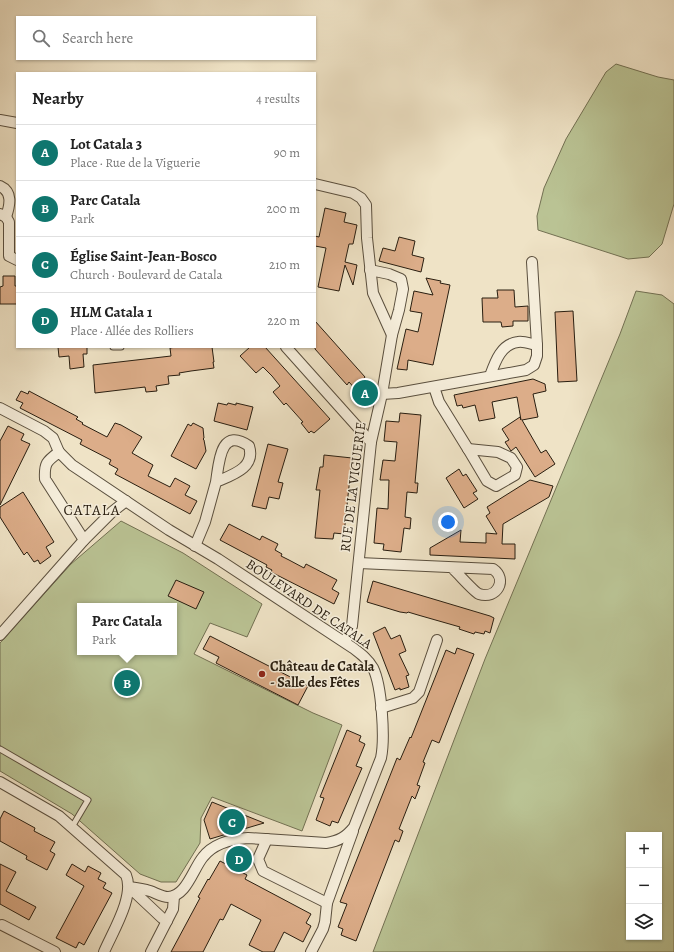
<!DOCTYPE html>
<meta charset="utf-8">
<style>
:root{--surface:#fff;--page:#f6f6f6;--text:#222;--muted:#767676;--line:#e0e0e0;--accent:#0f766e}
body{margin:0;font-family:Alegreya,serif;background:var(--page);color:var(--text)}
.controls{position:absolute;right:12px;bottom:12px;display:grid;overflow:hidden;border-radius:0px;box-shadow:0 1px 3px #0004}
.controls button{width:36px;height:36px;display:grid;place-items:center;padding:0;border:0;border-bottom:1px solid var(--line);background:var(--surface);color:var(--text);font:20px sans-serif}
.you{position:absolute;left:448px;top:522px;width:14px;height:14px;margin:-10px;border:3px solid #fff;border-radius:50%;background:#1a73e8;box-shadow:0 0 0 6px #1a73e833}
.badge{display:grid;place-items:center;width:26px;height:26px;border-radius:50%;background:var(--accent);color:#fff;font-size:13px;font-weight:700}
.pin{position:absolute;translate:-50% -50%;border:2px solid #fff;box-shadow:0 1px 4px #0006}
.popup{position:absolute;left:77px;top:603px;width:100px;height:52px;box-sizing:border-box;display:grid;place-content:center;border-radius:0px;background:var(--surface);filter:drop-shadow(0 1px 3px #0005);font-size:13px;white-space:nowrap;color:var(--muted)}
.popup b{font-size:15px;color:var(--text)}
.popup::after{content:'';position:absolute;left:50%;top:100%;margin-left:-8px;border:8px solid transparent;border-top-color:var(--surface)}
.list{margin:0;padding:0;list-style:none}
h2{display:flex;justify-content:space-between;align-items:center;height:52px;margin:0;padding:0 16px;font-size:17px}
h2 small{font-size:13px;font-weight:400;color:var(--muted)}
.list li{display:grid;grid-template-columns:26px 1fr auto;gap:12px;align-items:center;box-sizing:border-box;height:56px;padding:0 16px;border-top:1px solid var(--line)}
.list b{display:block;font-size:15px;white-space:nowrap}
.list p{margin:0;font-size:13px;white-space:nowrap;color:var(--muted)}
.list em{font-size:13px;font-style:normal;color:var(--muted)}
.icon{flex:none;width:22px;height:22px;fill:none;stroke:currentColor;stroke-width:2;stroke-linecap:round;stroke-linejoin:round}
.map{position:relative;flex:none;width:674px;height:952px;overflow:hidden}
.search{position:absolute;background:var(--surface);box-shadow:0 1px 3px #0004;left:16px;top:16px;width:300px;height:44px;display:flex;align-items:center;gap:10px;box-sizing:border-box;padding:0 14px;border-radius:0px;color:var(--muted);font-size:15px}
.panel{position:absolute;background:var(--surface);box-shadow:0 1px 3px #0004;left:16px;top:72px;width:300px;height:276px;border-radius:0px}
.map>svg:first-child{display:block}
.green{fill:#bac394;stroke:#727052;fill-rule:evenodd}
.building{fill:#dcad89;stroke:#291e10}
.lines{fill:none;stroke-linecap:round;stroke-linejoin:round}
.service-casing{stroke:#5a4f3e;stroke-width:7}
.minor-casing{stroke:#5a4f3e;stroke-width:12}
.service{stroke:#f5edda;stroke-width:5}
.minor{stroke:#f5edda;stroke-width:10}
.poi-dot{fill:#8f2418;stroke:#f5edda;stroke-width:1.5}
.labels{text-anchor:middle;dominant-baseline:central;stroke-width:3;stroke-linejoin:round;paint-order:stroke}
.street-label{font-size:14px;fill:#291e10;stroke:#f5edda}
.poi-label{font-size:14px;font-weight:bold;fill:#291e10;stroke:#f5edda;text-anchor:start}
.neighbourhood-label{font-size:15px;letter-spacing:1px;fill:#291e10;stroke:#f5edda}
</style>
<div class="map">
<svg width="674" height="952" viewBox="0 0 674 952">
<rect width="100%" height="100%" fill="#efe3c6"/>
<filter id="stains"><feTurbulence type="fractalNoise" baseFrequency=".005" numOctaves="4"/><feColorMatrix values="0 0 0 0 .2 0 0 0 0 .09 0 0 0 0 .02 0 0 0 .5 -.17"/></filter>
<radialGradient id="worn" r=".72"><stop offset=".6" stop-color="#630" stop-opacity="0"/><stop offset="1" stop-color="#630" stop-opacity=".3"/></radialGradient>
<g class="green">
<polygon points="616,64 658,77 674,80 674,204 662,244 649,257 628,259 538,230 537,216 544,188 566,139 606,72"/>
<path d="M636,291L662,295L674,304V952H373L485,659L620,334ZM629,835H659V937H629Z"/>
<path d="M121,521L183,553L262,604L247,637L210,623L194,654L313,713L342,725L302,831L212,797L201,818L200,843L176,882H161L140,874L72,814L0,771V643L71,564ZM80,606H174V652H80Z"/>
</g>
<g class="building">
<polygon points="325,208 346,213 344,222 357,225 353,244 349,244 345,262 357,265 353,285 345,265 339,291 318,287 326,248 315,246 315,236 319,237"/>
<polygon points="399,237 415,241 412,255 424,258 421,272 379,261 383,248 395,251"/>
<polygon points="3,276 15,276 15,286 17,286 17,304 0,304 0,287 3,286"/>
<polygon points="426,278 441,281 440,283 450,285 433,365 408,360 407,370 397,369 406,329 418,332 420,323 422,313 410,311 414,291 433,295"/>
<polygon points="497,290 514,290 515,307 528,306 528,321 513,321 513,326 502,327 501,322 483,322 482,298 498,298"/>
<polygon points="573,311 577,381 558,382 555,312"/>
<polygon points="315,321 365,377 362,381 364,384 357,391 349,382 347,385 315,349"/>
<polygon points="58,347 87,347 87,354 83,354 84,367 70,369 69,356 59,357"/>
<polygon points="176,347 212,347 214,362 213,362 214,368 191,371 179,373 180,375 168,376 169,384 156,386 157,391 146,392 145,387 95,393 93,365 171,356 170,348"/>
<polygon points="250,347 265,347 330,419 314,433 311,431 309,433 301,423 303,422 286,403 284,405 273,392 280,386 272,376 263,367 256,373 240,356"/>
<polygon points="533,379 545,384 546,391 533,394 538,417 522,420 541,453 546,450 555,464 535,477 516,447 511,451 505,442 509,440 502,429 520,417 521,420 517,397 492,402 495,418 479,421 475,405 463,408 462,405 457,406 454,395"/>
<polygon points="21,391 28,394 29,391 78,417 76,419 83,423 82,424 107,437 115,423 121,425 142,437 132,453 153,465 148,476 170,487 175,478 190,486 185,495 197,501 190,514 115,474 118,469 109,464 111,460 80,444 82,440 20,408 23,403 16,400"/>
<polygon points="218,403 227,405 228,403 236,405 236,403 253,407 247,430 214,421"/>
<polygon points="400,413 421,415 415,483 418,483 417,493 407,492 405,517 411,518 410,529 404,528 401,552 383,550 384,544 374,543 377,508 388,509 389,480 380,480 383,460 395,461 397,442 384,441 386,421 399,422"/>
<polygon points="193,423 203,428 204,438 203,439 204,440 206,451 196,469 171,456 188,424 191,426"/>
<polygon points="8,426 24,434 21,440 30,444 0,505 0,441"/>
<polygon points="268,444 288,449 278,482 283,483 279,499 269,497 266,509 252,506"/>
<polygon points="324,455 352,458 344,534 334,533 333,539 315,538 320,490 316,490 320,467 323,467"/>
<polygon points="459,469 463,476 466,474 477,491 473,493 478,499 464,508 446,478"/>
<polygon points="530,480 553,486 549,497 503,524 502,544 515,544 515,559 430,555 430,548 461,530 460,542 486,543 486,533 497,534 486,516 490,513 487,507"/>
<polygon points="23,492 54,542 46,547 51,556 40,564 38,560 34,562 27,552 24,555 0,517 0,507"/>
<polygon points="229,524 260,540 262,536 278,544 275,550 282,554 281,556 289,560 304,568 306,564 337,580 332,589 339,593 334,604 271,572 272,570 266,567 267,565 220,540"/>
<polygon points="176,580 204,592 196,609 168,596"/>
<polygon points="373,581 490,616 494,618 490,633 485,631 484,634 475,632 474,634 459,629 460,627 418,615 408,612 407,613 400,612 367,602"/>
<polygon points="385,627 391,639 400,635 406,651 399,654 409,675 406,676 409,687 400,690 400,688 395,690 373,633"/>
<polygon points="210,636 308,686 298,705 216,663 219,657 203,649"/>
<polygon points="457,648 474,654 439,743 432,740 423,762 425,763 417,785 420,786 415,799 412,796 399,829 403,831 399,842 395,840 356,941 341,935 343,929 338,927 347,904 340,902 397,758 400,760 410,737 411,738 446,650 455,654"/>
<polygon points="347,730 361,736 359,741 365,744 356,766 362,768 338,823 332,821 330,826 316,820 324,798 320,797"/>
<polygon points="212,802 264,823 210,839 204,820"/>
<polygon points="4,811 35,828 34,831 55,842 50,851 55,854 47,870 26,859 27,856 0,841 0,819"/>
<polygon points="220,861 247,875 245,879 311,914 306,923 311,926 303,942 284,932 274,952 263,952 249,945 261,920 231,904 223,920 220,919 203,952 171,952 200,898 198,897 208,879 209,880"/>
<polygon points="0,864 16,872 6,891 36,907 29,920 0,904"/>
<polygon points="72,864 85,872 88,866 101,873 98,879 106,883 103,888 112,893 84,945 79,942 76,948 56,938 84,886 66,875"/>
</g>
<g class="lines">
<g class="service-casing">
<g id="service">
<polyline points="113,347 121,347"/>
<polyline points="0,749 88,800 72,827"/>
</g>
</g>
<g class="minor-casing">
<g id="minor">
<polyline points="0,120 17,123"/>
<polyline points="315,184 353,193 361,198 366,205 367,238 373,293 392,335"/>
<path d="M0,186C13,192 10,205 6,217"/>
<polyline points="0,214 6,217 9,222 9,256 17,260"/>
<polyline points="286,347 371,442"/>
<path d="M490,376C495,362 501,344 518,342C524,341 531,344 537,345"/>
<polyline points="434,387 439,402 468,449"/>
<polyline points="382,394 398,393 526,370 534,365 537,356 537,345 532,262"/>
<polyline points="0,408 44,431 53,438 59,452"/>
<polygon points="468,449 498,452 511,458 517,467 515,475 496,486 487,481"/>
<path d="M84,540L45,479C44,463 47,461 59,452L72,465L169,530L218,559L353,648C361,654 368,659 373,668C382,686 385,739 381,758L354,827C346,837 339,841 326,843L248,838C232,839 213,844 203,857C193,869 186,897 168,897C162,897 156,893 150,891C143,889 136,888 129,887"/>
<path d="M195,546L205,522L216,482C232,475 256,468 249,446C220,426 219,463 216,482"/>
<path d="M359,563L493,569C508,579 497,600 479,594C473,591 458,573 452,568"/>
<polyline points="0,635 84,540 112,512 126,501"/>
<polyline points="345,642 352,626 371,442 382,394 392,335 399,310 403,289 401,279 389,274 370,270"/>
<polyline points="381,708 413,698 419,692 437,640"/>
<path d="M0,782L59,816L126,875C135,896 113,931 104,952"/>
<polyline points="267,839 258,859 263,871 327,903"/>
<polyline points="129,887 162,918 167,921"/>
<polyline points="2,925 55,952"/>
<polyline points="151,952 173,909 174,896"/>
<polyline points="311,952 323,929 325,922 327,903 353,831"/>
</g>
</g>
<use href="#service" class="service"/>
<use href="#minor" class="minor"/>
</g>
<circle class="poi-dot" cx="262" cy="674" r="4"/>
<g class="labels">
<g class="street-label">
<text transform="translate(353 487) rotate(-83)">RUE DE LA VIGUERIE</text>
<text transform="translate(309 604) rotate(34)">BOULEVARD DE CATALA</text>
</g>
<g class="poi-label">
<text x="270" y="666">Château de Catala<tspan x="270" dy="16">- Salle des Fêtes</tspan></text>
</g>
<g class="neighbourhood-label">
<text x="92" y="510">CATALA</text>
</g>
</g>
<rect width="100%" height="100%" filter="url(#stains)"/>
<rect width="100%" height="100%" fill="url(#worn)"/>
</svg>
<div class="controls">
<button>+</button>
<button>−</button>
<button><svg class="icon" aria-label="layers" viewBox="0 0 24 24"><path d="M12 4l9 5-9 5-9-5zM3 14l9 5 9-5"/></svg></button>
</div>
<div class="you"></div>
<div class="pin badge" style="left:365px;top:393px">A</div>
<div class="pin badge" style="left:127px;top:683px">B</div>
<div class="popup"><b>Parc Catala</b>Park</div>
<div class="pin badge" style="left:232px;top:822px">C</div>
<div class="pin badge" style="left:239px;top:859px">D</div>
<div class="search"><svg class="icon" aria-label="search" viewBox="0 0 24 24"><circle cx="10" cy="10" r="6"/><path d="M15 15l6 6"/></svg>Search here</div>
<section class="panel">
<h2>Nearby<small>4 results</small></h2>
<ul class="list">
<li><span class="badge">A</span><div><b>Lot Catala 3</b><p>Place · Rue de la Viguerie</p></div><em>90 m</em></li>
<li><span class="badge">B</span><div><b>Parc Catala</b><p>Park</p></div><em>200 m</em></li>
<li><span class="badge">C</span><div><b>Église Saint-Jean-Bosco</b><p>Church · Boulevard de Catala</p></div><em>210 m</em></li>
<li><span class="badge">D</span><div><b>HLM Catala 1</b><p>Place · Allée des Rolliers</p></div><em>220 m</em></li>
</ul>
</section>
</div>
